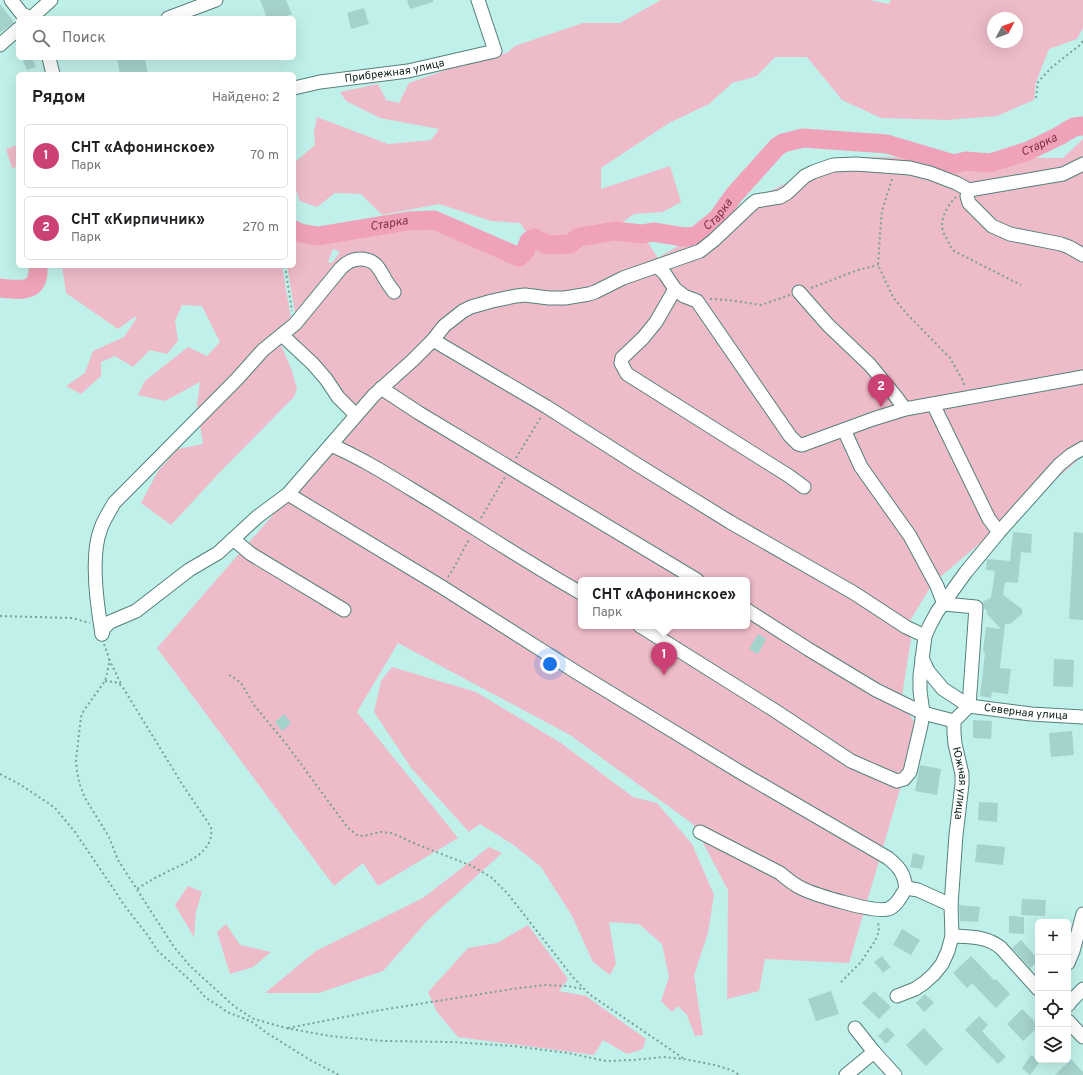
<!DOCTYPE html>
<html lang="ru">
<meta charset="utf-8">
<style>
:root{--surface:#fff;--page:#f6f6f6;--text:#202124;--muted:#757577;--line:#e0e0e0;--accent:#cc4175}
body{margin:0;font-family:Overpass,sans-serif;background:var(--page);color:var(--text)}
.controls{position:absolute;right:12px;bottom:12px;display:grid;overflow:hidden;border-radius:6px;box-shadow:0 4px 16px #0002}
.controls button{width:36px;height:36px;display:grid;place-items:center;padding:0;border:0;border-bottom:1px solid var(--line);background:var(--surface);color:var(--text);font:20px sans-serif}
.compass{position:absolute;left:987px;top:12px;width:36px;height:36px;border-radius:50%;background:var(--surface);box-shadow:0 4px 16px #0002;rotate:49deg}
.you{position:absolute;left:550px;top:664px;width:14px;height:14px;margin:-10px;border:3px solid #fff;border-radius:50%;background:#1a73e8;box-shadow:0 0 0 6px #1a73e833}
.badge{display:grid;place-items:center;width:26px;height:26px;border-radius:50%;background:var(--accent);color:#fff;font-size:13px;font-weight:700}
.pin{position:absolute;translate:-50% -33px;filter:drop-shadow(0 1px 2px #0008)}
.pin::after{content:'';position:absolute;top:21px;width:14px;height:12px;background:inherit;clip-path:polygon(0 0,100% 0,50% 100%)}
.popup{position:absolute;left:578px;top:577px;width:172px;height:52px;box-sizing:border-box;display:grid;place-content:center;border-radius:6px;background:var(--surface);filter:drop-shadow(0 1px 3px #0005);font-size:13px;white-space:nowrap;color:var(--muted)}
.popup b{font-size:15px;color:var(--text)}
.popup::after{content:'';position:absolute;left:50%;top:100%;margin-left:-8px;border:8px solid transparent;border-top-color:var(--surface)}
.list{margin:0;padding:0;list-style:none}
h2{display:flex;justify-content:space-between;align-items:center;height:52px;margin:0;padding:0 16px;font-size:17px}
h2 small{font-size:13px;font-weight:400;color:var(--muted)}
.list li{display:grid;grid-template-columns:26px 1fr auto;gap:12px;align-items:center;box-sizing:border-box;height:64px;margin:0 8px 8px;padding:0 8px;border:1px solid var(--line);border-radius:6px}
.list b{display:block;font-size:15px;white-space:nowrap}
.list p{margin:0;font-size:13px;white-space:nowrap;color:var(--muted)}
.list em{font-size:13px;font-style:normal;color:var(--muted)}
.icon{flex:none;width:22px;height:22px;fill:none;stroke:currentColor;stroke-width:2;stroke-linecap:round;stroke-linejoin:round}
.map{position:relative;flex:none;width:1083px;height:1075px;overflow:hidden}
.search{position:absolute;background:var(--surface);box-shadow:0 4px 16px #0002;left:16px;top:16px;width:280px;height:44px;display:flex;align-items:center;gap:10px;box-sizing:border-box;padding:0 14px;border-radius:6px;color:var(--muted);font-size:15px}
.panel{position:absolute;background:var(--surface);box-shadow:0 4px 16px #0002;left:16px;top:72px;width:280px;height:196px;border-radius:6px}
.map>svg:first-child{display:block}
.green{fill:#eebcc9;fill-rule:evenodd}
.lines{fill:none;stroke-linecap:round;stroke-linejoin:round}
.river{stroke:#f0a3b8;stroke-width:19}
.building{fill:#a4d2cd}
.minor-casing{stroke:#54807c;stroke-width:15}
.path{stroke:#7ba09b;stroke-width:2;stroke-dasharray:2 3;stroke-linecap:butt}
.minor{stroke:#fff;stroke-width:13}
.labels{text-anchor:middle;dominant-baseline:central;stroke-width:3.5;stroke-linejoin:round;paint-order:stroke}
.street-label{font-size:11px;fill:#0d1f1d;stroke:#fff}
.water-label{font-size:12px;font-style:italic;fill:#822a4a;stroke:#fff}
</style>
<div class="map">
<svg width="1083" height="1075" viewBox="0 0 1083 1075">
<rect width="100%" height="100%" fill="#c0f0ea"/>
<g class="green">
<path d="M661,0H869L889,4L891,0H1083V28L1077,39L1049,49L1036,82L1034,100L997,116L947,120L881,118L842,100L807,57H775L757,76L732,83L709,104L669,123L601,168V189L670,166L681,202L663,212L634,214L619,225L576,232L570,239L549,238L526,232L520,223L491,221L439,204L382,215L361,194L335,193L317,207L300,201L294,185V163L315,145L314,132L317,117L388,144L431,140L439,129L380,118L346,101L340,92L378,84L386,100L399,103L409,83L474,60L507,53L515,46L583,23H620ZM993,18H1017V42H993Z"/>
<path d="M1083,139V456L933,583L906,627L911,639L901,702L918,728L849,963L765,959L759,991L727,999L728,890L693,824L570,735L398,643L357,712L458,838L378,886L363,863L334,886L157,648L360,415L276,333L292,371L297,389L294,397L221,471L171,525L141,503L158,471L178,449L203,444L197,405L200,382L165,401L138,395L145,381L188,347L207,356L220,342L202,306L182,305L175,321L178,341L167,354L150,350L133,367L115,356L101,362V376L81,394L66,386L85,373L93,351L124,337L136,319V316L118,329L66,293L62,266H282L291,318L295,313L287,266H294V233L316,240L350,234L351,235L355,230L408,221L434,220L519,257L525,251L529,241L534,238L548,245L570,244L579,237L615,231L642,234L658,258L768,192L841,157L1063,158ZM333,249L340,252L332,263L328,262ZM581,580H747V626H581Z"/>
<polygon points="18,145 18,167 12,168 6,149"/>
<polygon points="392,667 476,692 561,743 633,797 657,803 692,844 714,895 708,933 694,975 703,1035 695,1036 687,1015 678,1006 672,1012 661,1001 669,977 662,944 639,924 609,922 616,964 610,975 593,962 572,916 541,867 515,846 480,824 469,832 412,769 374,712 381,681"/>
<polygon points="489,847 502,853 428,920 383,971 319,993 265,993 316,951 423,898"/>
<polygon points="188,886 202,892 196,912 194,937 175,905"/>
<polygon points="226,924 240,945 271,952 253,967 230,974 217,932"/>
<polygon points="528,925 568,979 559,991 586,996 646,1039 643,1049 627,1054 603,1040 594,1055 458,1037 437,1012 428,992 468,948 497,943"/>
</g>
<g class="lines">
<g class="river">
<path id="s1" d="M294,230L300,233L318,236L408,221L434,220L519,257L525,251L529,241L534,238L548,245L570,244L579,237L615,231L642,234L653,232L684,237L696,236L717,219L734,195L777,147L783,143L803,138L887,144L954,164L966,161L990,163L1028,151L1059,136L1074,127L1083,126"/>
<path d="M0,288C20,290 40,294 38,266"/>
</g>
</g>
<g class="building">
<polygon points="260,0 286,0 292,14 282,18 267,18"/>
<polygon points="407,0 433,0 433,2 410,9"/>
<polygon points="0,4 14,22 0,33"/>
<polygon points="364,8 369,24 351,29 347,13"/>
<polygon points="31,58 32,58 36,67 27,70 23,61"/>
<polygon points="117,58 145,58 148,74 120,74"/>
<polygon points="1013,532 1032,534 1031,553 1021,552 1018,583 1005,582 1003,595 1022,609 1022,614 1010,624 1005,624 1000,668 1011,669 1008,694 992,692 991,698 980,696 985,653 983,652 986,627 1001,629 986,613 988,612 984,608 982,602 991,598 995,571 986,570 987,559 1010,561"/>
<polygon points="1074,532 1083,533 1083,620 1069,619"/>
<polygon points="758,634 766,639 758,654 749,649"/>
<polygon points="1054,659 1074,660 1073,687 1053,686"/>
<polygon points="284,714 291,723 282,731 275,722"/>
<polygon points="973,720 992,721 991,739 973,738"/>
<polygon points="1072,731 1074,755 1051,757 1049,733"/>
<polygon points="920,765 941,769 937,795 915,791"/>
<polygon points="979,802 998,803 997,822 978,820"/>
<polygon points="977,844 1005,847 1003,865 975,862"/>
<polygon points="913,853 925,856 922,869 910,867"/>
<polygon points="1022,899 1046,900 1045,916 1021,915"/>
<polygon points="959,905 980,907 978,922 960,921"/>
<polygon points="1009,916 1024,917 1024,934 1009,933"/>
<polygon points="902,929 920,940 911,955 893,945"/>
<polygon points="1021,940 1038,959 1038,962 1030,968 1012,948"/>
<polygon points="882,956 891,967 883,973 874,962"/>
<polygon points="971,956 994,980 996,979 1010,994 996,1008 972,983 967,988 953,973"/>
<polygon points="831,991 839,1014 816,1021 808,999"/>
<polygon points="874,991 891,1007 879,1019 862,1003"/>
<polygon points="925,994 934,1003 924,1012 916,1003"/>
<polygon points="1022,1009 1038,1025 1038,1027 1023,1041 1007,1024"/>
<polygon points="979,1016 988,1025 982,1031 1006,1057 998,1064 965,1030"/>
<polygon points="887,1027 895,1035 886,1044 878,1036"/>
<polygon points="924,1028 943,1049 926,1066 906,1045"/>
<polygon points="1031,1055 1040,1062 1030,1075 1022,1068"/>
<polygon points="1071,1059 1083,1072 1083,1075 1055,1075"/>
</g>
<g class="lines">
<g class="minor-casing">
<g id="minor">
<polyline points="11,0 22,14 31,18"/>
<polyline points="31,18 51,0"/>
<polyline points="168,18 216,0"/>
<polyline points="0,45 18,29"/>
<polyline points="49,58 53,74"/>
<path id="s2" d="M294,88L320,82L408,71L495,51L478,0"/>
<polyline points="1083,164 1063,174 969,190 967,196 969,203 992,226 1010,234 1061,244 1069,247 1083,255"/>
<polyline points="657,266 665,274 675,289 684,296 697,301 790,436 798,444 802,445 873,419 905,409 1083,377"/>
<polyline points="675,289 656,322 643,338 622,358 621,363 627,374 789,476 804,487"/>
<polyline points="799,292 828,325 870,365 897,398 905,409"/>
<polyline points="282,335 313,364 326,379 338,397 356,415"/>
<polyline points="433,340 547,407 641,467 730,522 854,593 906,627 925,636"/>
<polyline points="381,388 419,413 697,580"/>
<polyline points="933,404 989,519 999,532"/>
<path id="s3" d="M844,430L861,467L910,536L937,586L944,604L976,607L969,706L954,721V733L955,744L962,774V784L956,835L951,905L952,936L948,951L942,964L934,974L924,983L915,989L897,996"/>
<path d="M331,445C359,457 385,473 411,489C468,523 523,560 581,593"/>
<path d="M288,494L442,587L576,672L740,772L888,858C899,867 904,873 906,888"/>
<polyline points="233,539 251,554 344,610"/>
<polyline points="747,610 808,649 876,690 923,713 954,721"/>
<polyline points="640,626 774,710 851,761 897,781 904,779 910,772 921,725 923,713 920,691 920,676 925,636 930,625 937,612 966,572 999,532 1059,465 1071,455 1083,448"/>
<polyline points="102,634 104,628 110,622 136,611 189,570 218,553 257,517 288,494 374,395 413,360 433,340 444,326 463,311 471,307 492,301 516,296 525,295 549,298 565,298 589,294 595,292 623,278 700,251 714,240 752,204 756,201 780,197 787,193 805,176 813,172 833,165 856,164 910,168 930,173 956,183 969,190"/>
<path d="M102,634C97,605 90,555 101,528C104,519 110,511 114,503L237,379L263,350L295,324L341,268C347,262 352,259 360,259C375,259 379,268 385,279C388,284 391,288 394,292"/>
<path id="s4" d="M922,658L928,671L943,689L969,706L1031,714L1083,717"/>
<path d="M700,832L780,873C787,879 793,884 801,888C815,895 874,913 888,909C897,906 901,896 906,888L918,890L951,905"/>
<path d="M952,936C969,937 987,936 1001,948L1038,989"/>
<polyline points="1068,963 1073,951 1083,914"/>
<polyline points="1068,1005 1071,1001 1083,989"/>
<polyline points="1068,1021 1083,1037"/>
<polyline points="855,1028 874,1052 895,1075"/>
<polyline points="846,1075 874,1052"/>
</g>
</g>
<g class="path">
<polyline points="1036,98 1038,82 1052,67 1080,45 1083,41"/>
<polyline points="892,179 882,211 881,221 878,265 893,297 906,313 950,358 962,379 965,387"/>
<path d="M956,197C949,204 942,215 942,225C942,231 945,236 948,241C950,245 951,248 954,251L1021,285"/>
<polyline points="285,266 292,311"/>
<polyline points="811,288 858,270 878,265"/>
<polyline points="710,299 729,300 761,305 790,295"/>
<polyline points="516,458 541,417"/>
<polyline points="481,518 505,477"/>
<path d="M448,577C457,564 462,551 470,538"/>
<polyline points="0,616 72,618 90,623"/>
<polyline points="104,644 109,658 109,665 105,681 84,710 81,717 76,760 77,772 80,785 85,798 109,837 118,860 174,947 190,966 235,1007 254,1019 286,1028 330,1036 384,1041 452,1042 513,1046 568,1053 606,1061 634,1060 664,1057 684,1059 715,1065 731,1070 740,1075"/>
<polyline points="109,659 122,686"/>
<polyline points="229,675 236,679 241,683 254,705 287,745 348,828 357,835 363,836 381,832 391,833 399,836 411,842 472,866 491,877 508,894 572,976 589,994 683,1058"/>
<path d="M105,681L115,682L122,686L182,784L211,827C215,856 180,864 161,875C152,879 145,884 137,889"/>
<polyline points="0,774 21,785 48,803 55,808 75,832 115,891 124,905 149,937 157,950 193,983 206,998 219,1006 227,1012 243,1018 252,1022 267,1033 310,1060 339,1075"/>
<polyline points="841,982 861,962 875,941 879,931 878,921"/>
<polyline points="288,1028 375,1011 512,989 545,985 567,986 583,989"/>
</g>
<use href="#minor" class="minor"/>
</g>
<g class="labels">
<g class="street-label">
<text stroke="none"><textPath href="#s2" startOffset="102">Прибрежная улица</textPath></text>
<text stroke="none"><textPath href="#s4" startOffset="126">Северная улица</textPath></text>
<text stroke="none"><textPath href="#s3" startOffset="417">Южная улица</textPath></text>
</g>
<g class="water-label">
<text stroke="none"><textPath href="#s1" startOffset="819">Старка</textPath></text>
<text stroke="none"><textPath href="#s1" startOffset="458">Старка</textPath></text>
<text stroke="none"><textPath href="#s1" startOffset="97">Старка</textPath></text>
</g>
</g>
</svg>
<div class="controls">
<button>+</button>
<button>−</button>
<button><svg class="icon" aria-label="locate" viewBox="0 0 24 24"><circle cx="12" cy="12" r="6"/><path d="M12 2v4M12 18v4M2 12h4M18 12h4"/></svg></button>
<button><svg class="icon" aria-label="layers" viewBox="0 0 24 24"><path d="M12 4l9 5-9 5-9-5zM3 14l9 5 9-5"/></svg></button>
</div>
<svg class="compass" viewBox="-18 -18 36 36"><path d="M0-13l5 13h-10z" fill="#e53935"/><path d="M0 13l5-13h-10z" fill="#757577"/></svg>
<div class="you"></div>
<div class="pin badge" style="left:664px;top:675px">1</div>
<div class="popup"><b>СНТ «Афонинское»</b>Парк</div>
<div class="pin badge" style="left:881px;top:407px">2</div>
<div class="search"><svg class="icon" aria-label="search" viewBox="0 0 24 24"><circle cx="10" cy="10" r="6"/><path d="M15 15l6 6"/></svg>Поиск</div>
<section class="panel">
<h2>Рядом<small>Найдено: 2</small></h2>
<ul class="list">
<li><span class="badge">1</span><div><b>СНТ «Афонинское»</b><p>Парк</p></div><em>70 m</em></li>
<li><span class="badge">2</span><div><b>СНТ «Кирпичник»</b><p>Парк</p></div><em>270 m</em></li>
</ul>
</section>
</div>
